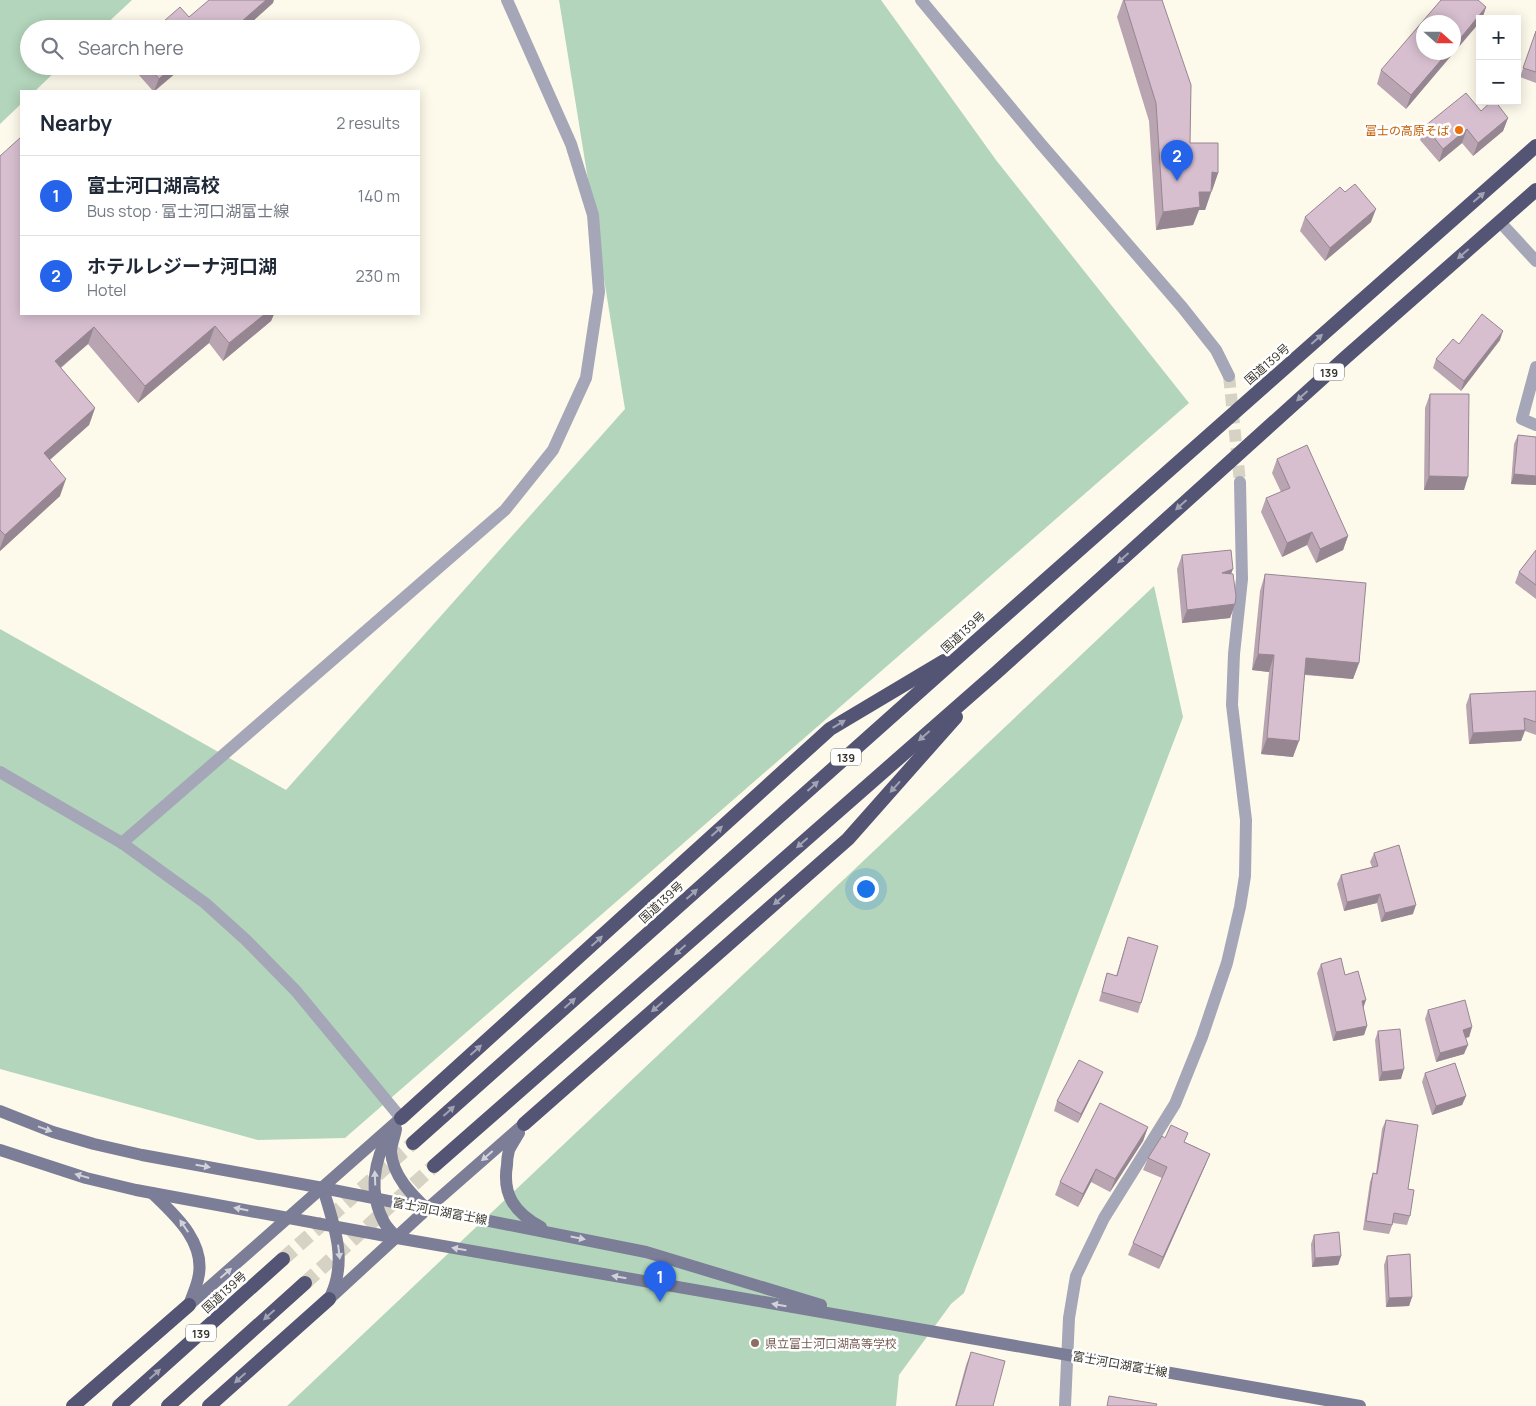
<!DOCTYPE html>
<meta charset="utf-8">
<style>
:root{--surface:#fff;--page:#f6f6f7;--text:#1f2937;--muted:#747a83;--line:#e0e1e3;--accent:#2563eb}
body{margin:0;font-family:Manrope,"Noto Sans JP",sans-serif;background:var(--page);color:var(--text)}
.controls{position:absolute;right:15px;top:15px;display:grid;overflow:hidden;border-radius:0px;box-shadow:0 2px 12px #0003}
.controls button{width:45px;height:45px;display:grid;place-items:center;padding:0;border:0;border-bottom:1px solid var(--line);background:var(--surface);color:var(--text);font:25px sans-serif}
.compass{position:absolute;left:1416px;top:15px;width:45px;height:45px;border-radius:50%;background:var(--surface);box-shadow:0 2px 12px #0003;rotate:111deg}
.you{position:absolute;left:865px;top:888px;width:18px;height:18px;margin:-12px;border:4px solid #fff;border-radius:50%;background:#1a73e8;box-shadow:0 0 0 8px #1a73e833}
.badge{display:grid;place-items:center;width:32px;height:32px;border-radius:50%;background:var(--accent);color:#fff;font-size:16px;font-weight:700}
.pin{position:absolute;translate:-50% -41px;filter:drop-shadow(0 1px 2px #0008)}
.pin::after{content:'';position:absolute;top:26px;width:18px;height:15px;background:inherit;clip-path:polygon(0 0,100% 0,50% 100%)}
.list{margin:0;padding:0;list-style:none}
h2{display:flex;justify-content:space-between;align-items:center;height:65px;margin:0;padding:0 20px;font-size:21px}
h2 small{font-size:16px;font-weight:400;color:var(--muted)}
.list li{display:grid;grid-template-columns:32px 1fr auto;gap:15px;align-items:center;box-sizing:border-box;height:80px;padding:0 20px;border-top:1px solid var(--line)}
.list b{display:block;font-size:19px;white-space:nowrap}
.list p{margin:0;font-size:16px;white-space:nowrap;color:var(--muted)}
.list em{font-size:16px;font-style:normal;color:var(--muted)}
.icon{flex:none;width:28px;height:28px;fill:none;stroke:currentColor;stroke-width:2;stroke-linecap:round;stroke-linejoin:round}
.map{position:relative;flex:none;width:1536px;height:1406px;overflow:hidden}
.search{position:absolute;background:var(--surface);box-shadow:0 2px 12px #0003;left:20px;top:20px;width:400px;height:55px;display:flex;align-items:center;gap:12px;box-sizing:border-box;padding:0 18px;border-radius:28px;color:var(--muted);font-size:19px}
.panel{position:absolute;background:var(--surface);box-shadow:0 2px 12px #0003;left:20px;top:90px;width:400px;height:225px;border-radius:0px}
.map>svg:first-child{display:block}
.green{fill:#b3d5bb}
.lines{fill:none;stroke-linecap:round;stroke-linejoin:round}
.minor-tunnel{stroke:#d6d3c5;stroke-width:12;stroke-dasharray:12 6;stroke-linecap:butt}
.trunk-tunnel{stroke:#d6d3c5;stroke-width:14;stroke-dasharray:14 7;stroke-linecap:butt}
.minor{stroke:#a5a6b7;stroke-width:12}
.tertiary{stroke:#a5a6b7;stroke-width:12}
.secondary{stroke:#7c7d96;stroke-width:12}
.trunk{stroke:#545574;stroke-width:14}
.wall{fill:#b9a4b2}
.shaded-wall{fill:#968691}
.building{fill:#d7bfcf;stroke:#968691}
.oneway{fill:#a1a2b3}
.oneway2{fill:#d1d2da}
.food-dot{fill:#e8710a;stroke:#fff;stroke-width:2}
.education-dot{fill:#8d6e63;stroke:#fff;stroke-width:2}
.labels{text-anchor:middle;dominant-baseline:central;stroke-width:5;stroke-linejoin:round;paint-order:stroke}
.shield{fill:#fff;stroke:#73726b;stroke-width:1}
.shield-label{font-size:11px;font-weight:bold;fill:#37352b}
.food-label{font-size:12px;fill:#c56008;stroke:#fff;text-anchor:end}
.street-label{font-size:12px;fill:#37352b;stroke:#fff}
.education-label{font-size:12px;fill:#785e54;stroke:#fff;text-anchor:start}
</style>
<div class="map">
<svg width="1536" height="1406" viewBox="0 0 1536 1406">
<rect width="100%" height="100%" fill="#fefaeb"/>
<g class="green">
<polygon points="0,0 132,0 101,29 29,29 29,66 61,66 35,91 21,91 21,104 0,124"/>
<polygon points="559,0 881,0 996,160 1189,403 345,1138 258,1140 0,1069 0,629 286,790 625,409"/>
<polygon points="1154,586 1183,717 964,1293 951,1304 899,1375 896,1406 287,1406"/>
</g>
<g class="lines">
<polyline class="minor-tunnel" points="1229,376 1240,482"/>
<g class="trunk-tunnel">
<polyline points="283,1259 413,1143"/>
<polyline points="305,1283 434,1166"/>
</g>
<g class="minor">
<polyline points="921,0 1041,144 1182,307 1216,350 1229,376"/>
<polyline points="1500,222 1536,261"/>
<polyline points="1536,367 1522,419 1536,425"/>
<polyline points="1065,1406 1069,1318 1076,1276 1104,1218 1175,1104 1202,1037 1227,963 1240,907 1245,876 1246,820 1232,705 1234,654 1242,579 1240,482"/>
</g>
<g class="tertiary">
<polyline points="0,772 122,843 205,903 246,940 296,991 401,1118"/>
<polyline points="122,843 505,510 553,450 586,378 599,292 593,215 571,144 507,0"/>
</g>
<g class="secondary">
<polyline points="0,1111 53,1132 94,1144 142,1155 323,1188 646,1252 821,1305"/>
<path d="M396,1129C395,1136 391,1145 391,1152C393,1176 411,1194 427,1209"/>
<path d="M390,1132C374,1160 368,1192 384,1222C387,1228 393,1233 397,1238"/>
<path d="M519,1133C516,1138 512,1144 509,1150C508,1154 507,1160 507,1165C502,1195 515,1213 541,1227"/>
<polyline points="0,1150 86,1178 136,1190 397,1238 1360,1406"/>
<path d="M323,1188C333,1224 348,1258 331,1295"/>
<path d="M152,1193C175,1215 207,1243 198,1279C196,1288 192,1296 189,1305"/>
<polyline points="329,1299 427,1209 524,1124"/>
<polyline points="189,1305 401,1118"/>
</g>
<g class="trunk">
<polyline points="401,1118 830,729 944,661"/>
<polyline points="524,1124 848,839 956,717"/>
<polyline points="413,1143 974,643 1536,146"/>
<polyline points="434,1166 997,672 1346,357 1536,190"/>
<polyline points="73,1406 189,1305"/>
<polyline points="119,1406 283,1259"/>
<polyline points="168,1406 305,1283"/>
<polyline points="209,1406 329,1299"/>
</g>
</g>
<g class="wall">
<polygon points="1123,0 1162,0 1190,143 1218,173 1205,210 1199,210 1193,225 1156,230 1149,121 1117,17"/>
<polygon points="273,3 244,29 155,29 189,17"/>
<polygon points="1486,7 1482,19 1480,19 1406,109 1377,84 1381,70"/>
<polygon points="1536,31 1536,83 1520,77"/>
<polygon points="131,66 184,66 155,91 153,91"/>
<polygon points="1481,111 1508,118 1503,131 1473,156 1462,143 1439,162 1420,140 1425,126"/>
<polygon points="0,156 21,314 274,314 271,321 223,361 209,343 138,403 88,344 61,368 95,408 89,425 50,460 60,496 0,551"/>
<polygon points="1305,217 1371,222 1325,261 1300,231"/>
<polygon points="1500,340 1461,391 1433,368 1436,359 1459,344"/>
<polygon points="1430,394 1464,490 1424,490 1425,408"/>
<polygon points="1518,435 1536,437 1536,485 1511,484 1514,444"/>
<polygon points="1277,459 1348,536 1343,550 1316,563 1307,545 1282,557 1261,512 1266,498 1281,492 1272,473"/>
<polygon points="1536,550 1536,599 1515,583 1519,572"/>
<polygon points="1182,555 1231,574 1235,604 1230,618 1182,623 1177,569"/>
<polygon points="1265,574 1359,663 1353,679 1305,675 1293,757 1261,754 1269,672 1252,670 1260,591"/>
<polygon points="1536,691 1536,735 1525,731 1521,741 1469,744 1466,705 1470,694"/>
<polygon points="1374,853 1413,914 1381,922 1377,903 1344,911 1337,884 1341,875 1372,867 1370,862"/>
<polygon points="1128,937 1141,1003 1138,1013 1099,1001 1107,973 1116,976"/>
<polygon points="1321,964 1345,975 1363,1008 1367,1026 1364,1035 1333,1041 1317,973"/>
<polygon points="1428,1010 1472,1027 1469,1037 1466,1038 1464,1054 1436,1062 1425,1019"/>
<polygon points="1378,1031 1401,1079 1379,1081 1375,1040"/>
<polygon points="1425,1073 1466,1096 1462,1105 1432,1115 1422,1082"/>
<polygon points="1099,1081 1078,1123 1054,1111 1057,1101"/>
<polygon points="1386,1120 1408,1189 1410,1216 1407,1225 1393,1223 1389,1234 1363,1230 1370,1182 1373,1173 1376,1173 1382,1129"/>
<polygon points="1148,1127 1143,1141 1110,1192 1091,1182 1078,1207 1055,1195 1060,1182"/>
<polygon points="1165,1138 1185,1142 1210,1154 1205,1166 1159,1269 1128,1255 1133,1243 1162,1178 1143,1170 1148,1158"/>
<polygon points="1314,1235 1341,1256 1338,1265 1312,1267 1311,1244"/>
<polygon points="1387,1256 1412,1297 1409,1306 1386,1307 1384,1265"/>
<polygon points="971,1352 993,1406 955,1406 966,1365"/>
</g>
<g class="shaded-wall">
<polygon points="266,0 274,0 273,3 244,29 233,29"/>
<polygon points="1486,7 1482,19 1480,19 1480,22 1406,109 1411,95 1448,52 1454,52 1454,46"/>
<polygon points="173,66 184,66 154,91 159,79"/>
<polygon points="1508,118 1503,131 1473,156 1478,143"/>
<polygon points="1467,129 1462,143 1439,162 1443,149"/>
<polygon points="1212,172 1218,173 1212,191"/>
<polygon points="1199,192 1211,192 1205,210 1199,210 1193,225 1156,230 1163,212"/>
<polygon points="1376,209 1371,222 1325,261 1330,248"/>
<polygon points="265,314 274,314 271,321 223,361 229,343"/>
<polygon points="215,326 209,343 138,403 145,386"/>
<polygon points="94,327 88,344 48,378 55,361"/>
<polygon points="1503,331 1500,340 1461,391 1464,381"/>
<polygon points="95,408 89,425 38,470 44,453"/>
<polygon points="1514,474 1536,476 1536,485 1511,484"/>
<polygon points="1429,476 1468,477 1464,490 1424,490"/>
<polygon points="66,479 60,496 0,551 0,548 5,535"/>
<polygon points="1312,532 1307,545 1282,557 1287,543"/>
<polygon points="1348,536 1343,550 1316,563 1320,549"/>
<polygon points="1233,569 1228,582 1222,573"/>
<polygon points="1235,604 1230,618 1182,623 1187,610"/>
<polygon points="1258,654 1274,655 1269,672 1252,670"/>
<polygon points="1306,658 1359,663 1353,679 1301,674"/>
<polygon points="1525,730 1521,741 1469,744 1473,733"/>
<polygon points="1267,738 1299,741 1293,757 1261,754"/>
<polygon points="1380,894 1377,903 1344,911 1347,902"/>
<polygon points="1416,905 1413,914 1381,922 1385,913"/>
<polygon points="1366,1000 1363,1009 1362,1001"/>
<polygon points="1367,1026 1364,1035 1333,1041 1336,1032"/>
<polygon points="1472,1027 1469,1037 1460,1039 1463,1030"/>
<polygon points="1468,1045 1464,1054 1436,1062 1440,1053"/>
<polygon points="1404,1069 1401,1079 1379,1081 1382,1072"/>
<polygon points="1103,1072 1099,1081 1078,1123 1081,1114"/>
<polygon points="1466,1096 1462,1105 1432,1115 1436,1106"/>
<polygon points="1148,1127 1143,1141 1110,1192 1115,1179"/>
<polygon points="1210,1154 1205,1166 1159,1269 1163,1257"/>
<polygon points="1096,1169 1091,1182 1078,1207 1083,1194"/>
<polygon points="1341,1256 1338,1265 1312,1267 1315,1258"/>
<polygon points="1412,1297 1409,1306 1386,1307 1389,1298"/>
</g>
<g class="building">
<polygon points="209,0 266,0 233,29 225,29 221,24 216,29 155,29 180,7 189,17"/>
<polygon points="1124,0 1162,0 1191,85 1190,143 1218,143 1218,173 1212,172 1211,192 1199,192 1200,207 1163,212 1156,103"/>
<polygon points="1441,0 1478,0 1486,7 1454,46 1454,22 1424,22 1424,52 1448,52 1411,95 1381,70"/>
<polygon points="1536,31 1536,72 1523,68"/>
<polygon points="148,66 173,66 159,79"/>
<polygon points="1466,93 1481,111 1492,101 1495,101 1508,118 1478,143 1467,129 1443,149 1425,126"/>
<polygon points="21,137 21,314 265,314 229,343 215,326 145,386 94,327 55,361 95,408 44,453 66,479 5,535 0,530 0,156"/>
<polygon points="1355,184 1376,209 1330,248 1305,217 1340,187 1345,192"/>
<polygon points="1482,314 1503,331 1464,381 1436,359 1453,339 1459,344"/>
<polygon points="1430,394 1469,394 1468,477 1429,476"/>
<polygon points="1518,435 1536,437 1536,476 1514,474"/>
<polygon points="1307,445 1348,536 1320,549 1312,532 1287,543 1266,498 1290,488 1277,459"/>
<polygon points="1231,550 1233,569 1222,573 1233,574 1236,596 1235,604 1187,610 1182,555"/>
<polygon points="1536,550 1536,585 1519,572"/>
<polygon points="1265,574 1366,583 1359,663 1306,658 1299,741 1267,738 1274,655 1258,654"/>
<polygon points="1536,691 1536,722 1524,718 1525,730 1473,733 1470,694"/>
<polygon points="1399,845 1416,905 1385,913 1380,894 1347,902 1341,875 1378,866 1374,853"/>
<polygon points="1128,937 1158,946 1141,1003 1102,992 1107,973 1117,976"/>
<polygon points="1341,958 1345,975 1358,971 1366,1000 1362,1001 1367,1026 1336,1032 1321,964"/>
<polygon points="1465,1000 1472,1027 1463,1030 1468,1045 1440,1053 1428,1010"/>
<polygon points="1400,1029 1404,1069 1382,1072 1378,1031"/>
<polygon points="1079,1060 1103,1072 1081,1114 1057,1101"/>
<polygon points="1455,1063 1466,1096 1436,1106 1425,1073"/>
<polygon points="1100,1103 1148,1127 1115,1179 1096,1169 1083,1194 1060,1182"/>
<polygon points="1386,1120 1418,1125 1408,1189 1414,1190 1410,1216 1394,1213 1392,1225 1366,1221 1373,1173 1377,1174"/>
<polygon points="1171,1125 1188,1133 1184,1142 1210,1154 1163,1257 1133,1243 1167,1167 1148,1158 1162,1136 1165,1138"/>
<polygon points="1339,1232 1341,1256 1315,1258 1314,1235"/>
<polygon points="1410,1254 1412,1297 1389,1298 1387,1256"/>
<polygon points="971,1352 1005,1361 993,1406 956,1406"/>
<polygon points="1109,1396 1157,1404 1156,1406 1107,1406"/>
</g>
<defs><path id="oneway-solid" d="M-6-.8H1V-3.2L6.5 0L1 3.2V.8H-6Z" transform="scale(1.25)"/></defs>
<g class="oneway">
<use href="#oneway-solid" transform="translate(1479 197) rotate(-41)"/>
<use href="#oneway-solid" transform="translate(1463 254) rotate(139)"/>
<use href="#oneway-solid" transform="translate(1317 339) rotate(-41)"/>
<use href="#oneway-solid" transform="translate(1302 396) rotate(138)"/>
<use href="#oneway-solid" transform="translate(1181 505) rotate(138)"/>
<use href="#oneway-solid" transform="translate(1123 558) rotate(138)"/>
<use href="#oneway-solid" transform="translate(839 724) rotate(-31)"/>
<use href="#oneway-solid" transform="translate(924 736) rotate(139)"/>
<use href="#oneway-solid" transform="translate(813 786) rotate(-42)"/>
<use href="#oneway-solid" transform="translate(895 787) rotate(132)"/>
<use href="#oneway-solid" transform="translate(717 831) rotate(-42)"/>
<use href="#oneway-solid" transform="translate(802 843) rotate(139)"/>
<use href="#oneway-solid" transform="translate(692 894) rotate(-42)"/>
<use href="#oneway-solid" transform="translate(779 900) rotate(139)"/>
<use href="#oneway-solid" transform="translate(597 941) rotate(-42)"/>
<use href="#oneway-solid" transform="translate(680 950) rotate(139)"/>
<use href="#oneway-solid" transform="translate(570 1003) rotate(-42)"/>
<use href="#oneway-solid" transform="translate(657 1007) rotate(139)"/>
<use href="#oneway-solid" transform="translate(476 1050) rotate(-42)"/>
<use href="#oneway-solid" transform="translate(449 1111) rotate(-42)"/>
<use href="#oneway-solid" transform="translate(269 1315) rotate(138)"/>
<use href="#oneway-solid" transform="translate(155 1374) rotate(-42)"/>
<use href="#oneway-solid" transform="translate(240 1378) rotate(138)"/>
</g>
<g class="oneway2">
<use href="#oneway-solid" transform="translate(45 1129) rotate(20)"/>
<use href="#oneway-solid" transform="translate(487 1156) rotate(139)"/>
<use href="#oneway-solid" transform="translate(203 1166) rotate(10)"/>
<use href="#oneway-solid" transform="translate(82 1176) rotate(-164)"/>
<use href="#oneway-solid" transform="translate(375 1178) rotate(-92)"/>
<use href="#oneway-solid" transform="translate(241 1209) rotate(-169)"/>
<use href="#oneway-solid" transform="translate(184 1226) rotate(-124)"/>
<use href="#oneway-solid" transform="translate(578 1238) rotate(11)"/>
<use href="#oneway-solid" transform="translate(459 1249) rotate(-170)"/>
<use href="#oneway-solid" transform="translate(339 1252) rotate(83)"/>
<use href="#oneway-solid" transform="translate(226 1273) rotate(-41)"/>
<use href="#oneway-solid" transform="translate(619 1277) rotate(-170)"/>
<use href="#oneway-solid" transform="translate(779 1305) rotate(-170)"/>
</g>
<circle class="food-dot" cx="1459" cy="130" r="5"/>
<circle class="education-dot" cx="755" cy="1343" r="5"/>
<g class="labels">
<g class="shield">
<rect x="1314" y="363.5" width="30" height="17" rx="4"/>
<rect x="831" y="748.5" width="30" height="17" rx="4"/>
<rect x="186" y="1324.5" width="30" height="17" rx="4"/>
</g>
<g class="shield-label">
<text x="1329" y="372">139</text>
<text x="846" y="757">139</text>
<text x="201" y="1333">139</text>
</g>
<g class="food-label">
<text x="1449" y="130">富士の高原そば</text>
</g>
<g class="street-label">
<text transform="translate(1267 364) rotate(-41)">国道139号</text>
<text transform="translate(963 632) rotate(-42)">国道139号</text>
<text transform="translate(661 902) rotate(-42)">国道139号</text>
<text transform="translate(440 1211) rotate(11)">富士河口湖富士線</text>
<text transform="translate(224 1292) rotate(-42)">国道139号</text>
<text transform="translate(1120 1364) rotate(10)">富士河口湖富士線</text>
</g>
<g class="education-label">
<text x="765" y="1343">県立富士河口湖高等学校</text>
</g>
</g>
</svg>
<div class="controls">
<button>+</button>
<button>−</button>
</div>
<svg class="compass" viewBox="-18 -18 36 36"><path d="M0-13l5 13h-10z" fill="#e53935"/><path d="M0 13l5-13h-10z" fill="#747a83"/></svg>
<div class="you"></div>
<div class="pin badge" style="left:660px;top:1302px">1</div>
<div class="pin badge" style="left:1177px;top:181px">2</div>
<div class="search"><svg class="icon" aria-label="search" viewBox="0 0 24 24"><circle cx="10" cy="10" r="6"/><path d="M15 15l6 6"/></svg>Search here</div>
<section class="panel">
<h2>Nearby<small>2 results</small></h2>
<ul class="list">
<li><span class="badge">1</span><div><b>富士河口湖高校</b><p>Bus stop · 富士河口湖富士線</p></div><em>140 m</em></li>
<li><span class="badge">2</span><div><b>ホテルレジーナ河口湖</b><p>Hotel</p></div><em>230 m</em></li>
</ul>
</section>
</div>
